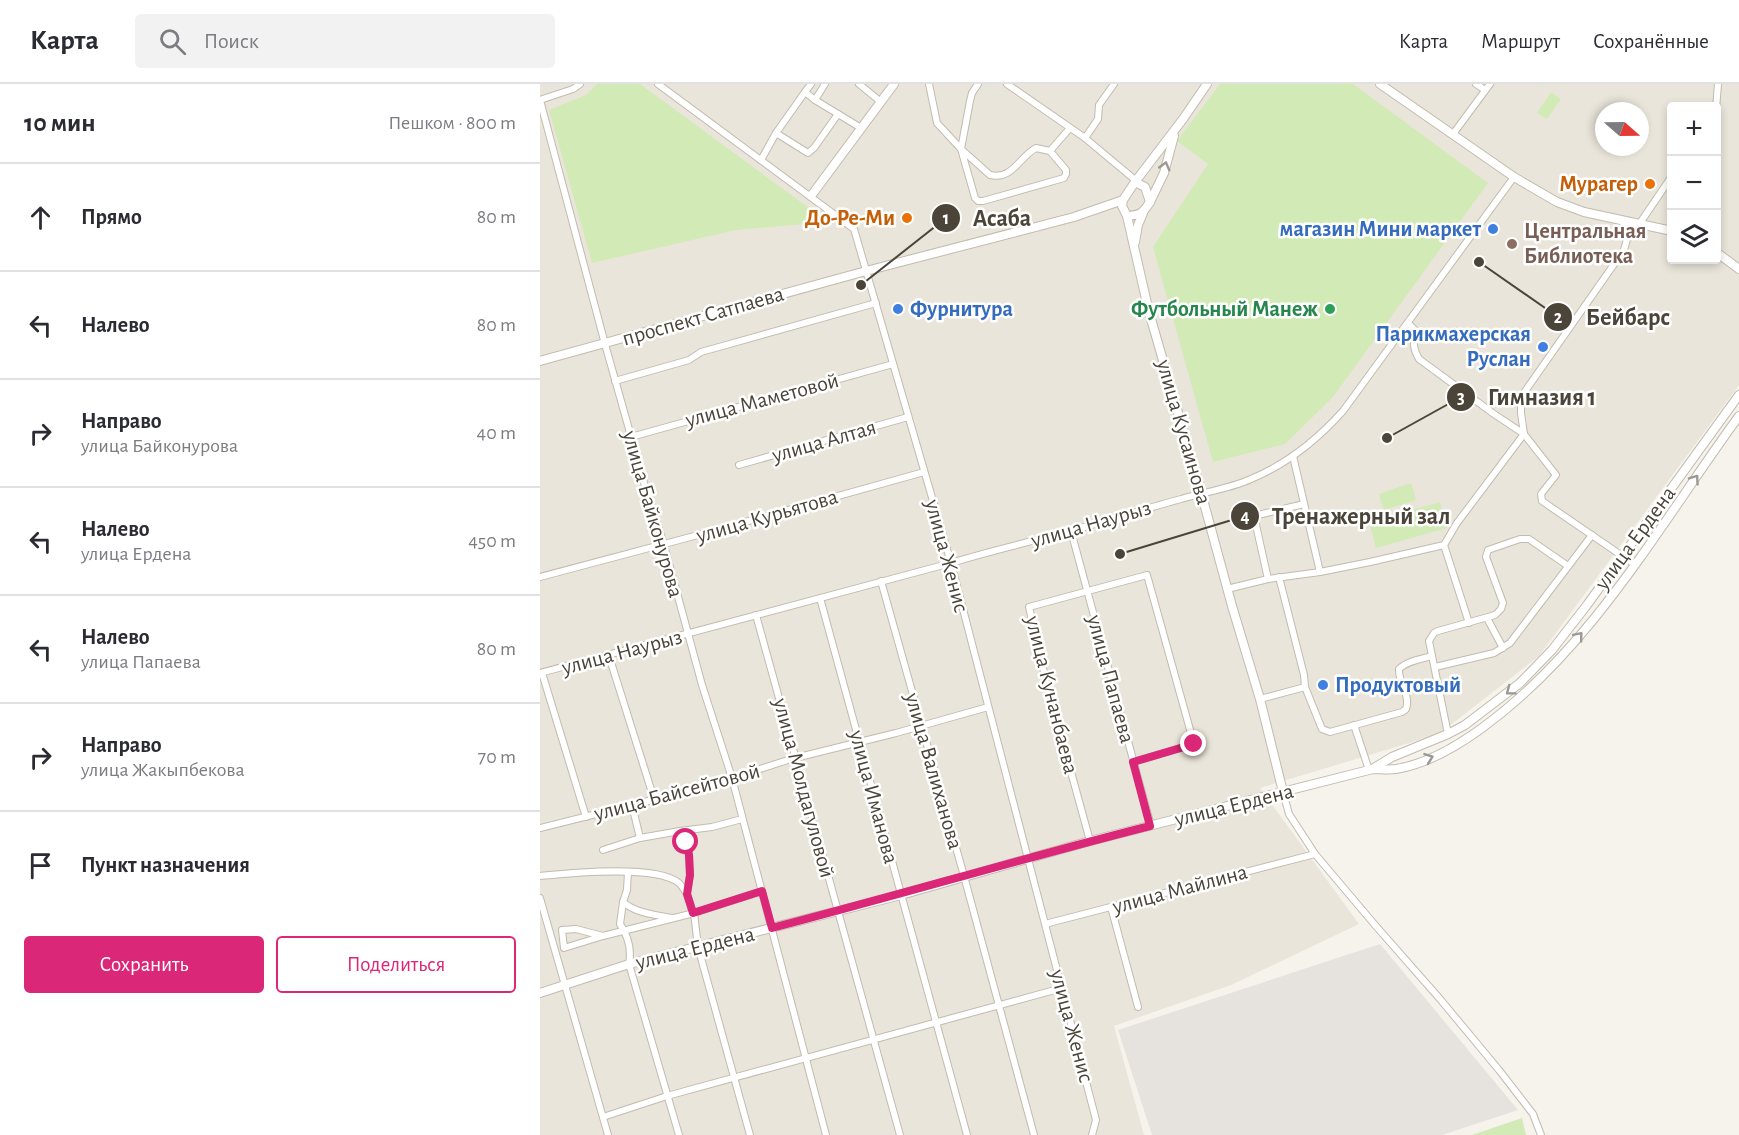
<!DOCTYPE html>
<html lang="ru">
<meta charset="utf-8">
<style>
:root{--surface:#fff;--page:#f2f2f3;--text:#2b2b33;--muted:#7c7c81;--line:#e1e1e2;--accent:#db2777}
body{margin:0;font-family:"Alegreya Sans",sans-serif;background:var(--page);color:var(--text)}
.controls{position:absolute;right:18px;top:18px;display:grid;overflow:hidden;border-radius:6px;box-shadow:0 3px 9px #0003}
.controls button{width:54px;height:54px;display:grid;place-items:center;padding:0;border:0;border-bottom:2px solid var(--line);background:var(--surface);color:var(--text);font:30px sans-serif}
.compass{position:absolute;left:1055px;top:18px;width:54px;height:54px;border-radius:50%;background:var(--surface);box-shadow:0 3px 9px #0003;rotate:110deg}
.stop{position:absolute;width:18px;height:18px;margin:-14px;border:4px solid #db2777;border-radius:50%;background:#fff}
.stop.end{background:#db2777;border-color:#fff;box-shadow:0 2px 6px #0008}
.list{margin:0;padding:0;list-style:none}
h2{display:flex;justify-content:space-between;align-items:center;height:78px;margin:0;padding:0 24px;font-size:26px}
h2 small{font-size:20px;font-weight:400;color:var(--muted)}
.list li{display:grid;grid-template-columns:39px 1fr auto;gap:18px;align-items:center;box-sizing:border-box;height:108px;padding:0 24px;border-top:2px solid var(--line)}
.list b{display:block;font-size:22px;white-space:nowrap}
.list p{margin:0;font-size:20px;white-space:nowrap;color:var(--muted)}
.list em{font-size:20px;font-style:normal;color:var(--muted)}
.actions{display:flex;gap:12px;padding:18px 24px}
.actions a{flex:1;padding:14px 0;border:2px solid var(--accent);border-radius:6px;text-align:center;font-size:21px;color:var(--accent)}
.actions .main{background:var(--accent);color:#fff}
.icon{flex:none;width:33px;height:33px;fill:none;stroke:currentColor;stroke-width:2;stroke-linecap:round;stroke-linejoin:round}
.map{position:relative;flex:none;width:1199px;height:1051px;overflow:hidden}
header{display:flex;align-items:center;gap:36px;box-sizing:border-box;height:84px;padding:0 30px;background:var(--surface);border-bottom:2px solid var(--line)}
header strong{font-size:28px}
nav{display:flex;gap:33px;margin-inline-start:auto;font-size:21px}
.search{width:420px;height:54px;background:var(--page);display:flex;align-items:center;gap:15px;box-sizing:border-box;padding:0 21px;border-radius:6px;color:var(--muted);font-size:22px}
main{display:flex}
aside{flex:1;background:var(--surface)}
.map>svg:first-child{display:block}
.residential{fill:#eae5da;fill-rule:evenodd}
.industrial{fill:#e6e2dd}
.green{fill:#d2eab5}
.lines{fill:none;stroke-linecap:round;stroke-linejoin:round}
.minor-casing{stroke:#c2bbae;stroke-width:8}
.tertiary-casing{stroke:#c2bbae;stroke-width:10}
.minor{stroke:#fff;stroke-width:6}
.tertiary{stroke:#fff;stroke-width:8}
.oneway{stroke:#9c9892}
.route{stroke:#db2777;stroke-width:8}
.food-dot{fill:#e8710a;stroke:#fff;stroke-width:2}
.shop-dot{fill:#3f7fe0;stroke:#fff;stroke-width:2}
.education-dot{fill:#8d6e63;stroke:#fff;stroke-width:2}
.leisure-dot{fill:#2e9e5b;stroke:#fff;stroke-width:2}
.labels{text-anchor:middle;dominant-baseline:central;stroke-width:5;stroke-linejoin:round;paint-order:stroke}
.food-label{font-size:22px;font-weight:bold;fill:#c56008;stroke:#fff;text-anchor:end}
.shop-label{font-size:22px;font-weight:bold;fill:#366cbe;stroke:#fff;text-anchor:end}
.education-label{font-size:22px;font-weight:bold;fill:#785e54;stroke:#fff;text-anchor:start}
.leisure-label{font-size:22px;font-weight:bold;fill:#27864d;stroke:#fff;text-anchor:end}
.street-label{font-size:22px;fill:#4b4439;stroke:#fff}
.leader{fill:none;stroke:#4b4439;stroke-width:2}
.callout-dot{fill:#4b4439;stroke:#fff;stroke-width:2}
.mark-label{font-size:18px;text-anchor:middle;font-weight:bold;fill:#fff}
.callout-label{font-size:24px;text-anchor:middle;font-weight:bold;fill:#4b4439;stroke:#fff;stroke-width:5;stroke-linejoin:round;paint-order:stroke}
</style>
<header>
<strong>Карта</strong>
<div class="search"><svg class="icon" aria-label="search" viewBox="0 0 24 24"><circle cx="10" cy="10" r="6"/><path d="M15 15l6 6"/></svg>Поиск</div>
<nav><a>Карта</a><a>Маршрут</a><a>Сохранённые</a></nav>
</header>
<main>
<aside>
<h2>10 мин<small>Пешком · 800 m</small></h2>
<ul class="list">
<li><svg class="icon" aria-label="ahead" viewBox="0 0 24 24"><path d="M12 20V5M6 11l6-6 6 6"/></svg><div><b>Прямо</b></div><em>80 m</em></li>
<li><svg class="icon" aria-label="left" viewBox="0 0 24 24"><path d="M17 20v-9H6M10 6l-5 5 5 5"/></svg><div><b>Налево</b></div><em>80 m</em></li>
<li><svg class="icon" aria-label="right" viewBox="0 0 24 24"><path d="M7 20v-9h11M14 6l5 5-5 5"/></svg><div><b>Направо</b><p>улица Байконурова</p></div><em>40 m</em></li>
<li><svg class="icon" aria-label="left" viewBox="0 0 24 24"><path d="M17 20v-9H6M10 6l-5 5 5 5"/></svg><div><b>Налево</b><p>улица Ердена</p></div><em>450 m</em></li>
<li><svg class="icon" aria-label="left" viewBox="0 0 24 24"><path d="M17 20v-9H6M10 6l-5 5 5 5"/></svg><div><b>Налево</b><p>улица Папаева</p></div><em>80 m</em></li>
<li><svg class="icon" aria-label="right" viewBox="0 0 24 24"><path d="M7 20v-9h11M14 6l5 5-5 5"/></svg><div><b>Направо</b><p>улица Жакыпбекова</p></div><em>70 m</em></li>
<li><svg class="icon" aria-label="arrive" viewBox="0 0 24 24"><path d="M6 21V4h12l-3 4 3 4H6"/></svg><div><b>Пункт назначения</b></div></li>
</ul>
<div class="actions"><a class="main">Сохранить</a><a>Поделиться</a></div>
</aside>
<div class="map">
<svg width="1199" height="1051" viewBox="0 0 1199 1051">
<rect width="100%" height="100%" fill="#f6f3ec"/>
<path class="residential" d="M0,0H1199V301L999,572L899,650L720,704L819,840L691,901L574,942L604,1051H0ZM1132,22H1176V176H1132ZM1064,27H1100V63H1064Z"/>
<polygon class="industrial" points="840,860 978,1026 902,1051 612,1051 578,946"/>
<g class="green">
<polygon points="57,0 100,0 288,138 196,146 52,179 9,26 46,11"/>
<polygon points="680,0 813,0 948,99 793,313 745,360 673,378 613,163 668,80 637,57"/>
<polygon points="1011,8 1021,15 1007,35 997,29"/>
<polygon points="871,399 876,416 844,426 839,410"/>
<polygon points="900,418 907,444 836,464 829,438"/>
<polygon points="982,1034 986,1051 932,1051"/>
</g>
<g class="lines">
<g class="minor-casing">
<g id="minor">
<polyline points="118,0 314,145 411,479 556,1036 552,1051"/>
<polyline points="271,0 265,8 275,16 298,30"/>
<polyline points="319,0 341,18"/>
<polyline points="389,0 397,39 421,65 435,114 438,117 443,117 524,94 526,90 526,86 510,67 530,44"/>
<path d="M438,0L432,9L430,17L421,65L450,91C473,96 479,73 496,64L510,67"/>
<polyline points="467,0 545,54 594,95 595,98"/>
<polyline points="936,0 945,6"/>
<polyline points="0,16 65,260 105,402 124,461 162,601 192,694 286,1051"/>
<polyline points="0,16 33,5 40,0"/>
<polyline points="275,16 285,0"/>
<polyline points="1176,25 1178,0"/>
<polyline points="236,49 265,8"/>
<polyline points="913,50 950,0"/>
<polyline points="545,54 558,35 559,21 574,0"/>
<polyline points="221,76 236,49 268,69 274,64 298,30 321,44"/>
<polyline points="1100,139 1132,92"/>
<path d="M868,239L875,246C873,258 873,265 879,275L954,330L984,350L1016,391L1001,410L1002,417L1094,480"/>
<polyline points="75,297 149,276 161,268 336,219"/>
<polyline points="91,353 353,280"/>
<polyline points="753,372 780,488"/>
<polyline points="199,381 368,333"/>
<polyline points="531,447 611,742"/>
<polyline points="904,461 929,539"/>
<polyline points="0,493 173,447 384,388"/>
<polyline points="739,493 764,591 765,603"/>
<polyline points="728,495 714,432 764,420"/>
<polyline points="341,497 424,792 494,1051"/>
<polyline points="687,505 728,495 780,488 830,478 904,461 917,439 984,350 981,329 981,313 1084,166 1087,155 1083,137"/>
<polyline points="280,514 427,1051"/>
<polyline points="216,531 360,1051"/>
<polyline points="947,534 963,564"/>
<polyline points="69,572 114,715"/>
<polyline points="895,583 954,569 970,559 1052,451"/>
<path d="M0,589L411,479C450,467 490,458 530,447C567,437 604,425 641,415C664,408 689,405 711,395C747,380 777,356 803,327L974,93"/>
<polyline points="2,589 46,733"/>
<path d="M720,615L765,603L782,645L790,648L862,628L866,625C871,611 858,599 859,585C867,577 881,575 892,572"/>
<polyline points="814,641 829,686"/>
<polyline points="908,650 889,557 894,549 898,547 955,531 961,525 963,519 946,473 948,466 980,455 989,455 1028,482"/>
<polyline points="743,708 749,730 775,770 835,841 900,915 959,986 993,1030 1001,1051"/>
<polyline points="92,721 100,754"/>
<polyline points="0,744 124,713 192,694 251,675 356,649 448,623"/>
<polyline points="140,747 146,758 149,771 150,791 147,810 153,829"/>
<polyline points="550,757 506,597 489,523 607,491 654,660 593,678"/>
<polyline points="63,766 100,754 140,747 172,743 202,735"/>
<path d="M88,788L87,806L83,818C95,829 116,831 132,834"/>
<path d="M0,792C30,789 116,780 139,799C142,802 145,807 147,810"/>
<polyline points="0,814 68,1051"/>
<path d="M83,818L80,840C88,852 92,865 89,880L139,1051"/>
<polyline points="571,823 598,923"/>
<polyline points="154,829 158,863 210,1051"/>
<polyline points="505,840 775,770"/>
<polyline points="63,852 36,845 22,846 24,864 63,852 154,829 222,807"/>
<polyline points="63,1033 127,1012 522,904"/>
</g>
</g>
<g class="tertiary-casing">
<g id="tertiary">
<polyline points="840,0 974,93 1017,118 1044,128 1132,147"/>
<polyline points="595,98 643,35 667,0"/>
<polyline points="271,112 354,0"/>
<polyline points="610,118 624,89 634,52"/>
<polyline points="587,132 609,228 661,408 692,522 720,615 743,708"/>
<polyline points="595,158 598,141 603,129"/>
<polyline points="1176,168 1199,185"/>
<path d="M0,277L326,187L534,133L583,116L595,98L605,103L610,118C603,129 601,131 587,132L582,122L583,116"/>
<polyline points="834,684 852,673 908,650 925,641 980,599 1012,566 1047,521 1199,311"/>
<path d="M0,909L89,880L361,811L550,757L833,685C840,685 848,686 856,685C887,680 916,663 942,644C1052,564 1120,440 1199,332"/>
</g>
</g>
<use href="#minor" class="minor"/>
<use href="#tertiary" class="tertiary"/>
</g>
<defs><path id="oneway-chevron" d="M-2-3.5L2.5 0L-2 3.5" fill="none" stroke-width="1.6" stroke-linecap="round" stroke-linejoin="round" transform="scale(1.5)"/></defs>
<g class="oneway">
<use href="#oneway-chevron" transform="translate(625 82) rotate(-75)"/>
<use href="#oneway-chevron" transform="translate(1155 395) rotate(-55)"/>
<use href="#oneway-chevron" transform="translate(1039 552) rotate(-50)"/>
<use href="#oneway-chevron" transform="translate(970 607) rotate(143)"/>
<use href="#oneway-chevron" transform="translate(889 674) rotate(-20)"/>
</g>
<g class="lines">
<path class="route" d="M146,758L149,771L150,791L147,810L153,829L222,807L232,844C359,811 484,774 610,742L593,678L654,660"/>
</g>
<g class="food-dot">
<circle cx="1110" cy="100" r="6"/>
<circle cx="367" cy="134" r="6"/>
</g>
<g class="shop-dot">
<circle cx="953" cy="145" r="6"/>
<circle cx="358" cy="225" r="6"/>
<circle cx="1003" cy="263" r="6"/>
<circle cx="783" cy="601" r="6"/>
</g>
<circle class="education-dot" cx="972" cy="160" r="6"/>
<circle class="leisure-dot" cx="790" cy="225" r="6"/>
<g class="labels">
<g class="food-label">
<text x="1098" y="100">Мурагер</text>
<text x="355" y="134">До-Ре-Ми</text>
</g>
<g class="shop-label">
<text x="941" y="145">магазин Мини маркет</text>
<text x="370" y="225" text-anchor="start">Фурнитура</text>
<text x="991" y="250">Парикмахерская<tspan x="991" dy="25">Руслан</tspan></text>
<text x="795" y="601" text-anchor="start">Продуктовый</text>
</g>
<g class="education-label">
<text x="984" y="147">Центральная<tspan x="984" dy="25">Библиотека</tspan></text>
</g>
<g class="leisure-label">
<text x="778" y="225">Футбольный Манеж</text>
</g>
<g class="street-label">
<text transform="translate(163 232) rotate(-16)">проспект Сатпаева</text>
<text transform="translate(222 316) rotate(-15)">улица Маметовой</text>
<text transform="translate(644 348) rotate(74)">улица Кусаинова</text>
<text transform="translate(284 357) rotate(-16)">улица Алтая</text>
<text transform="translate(113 430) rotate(74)">улица Байконурова</text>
<text transform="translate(227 432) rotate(-16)">улица Курьятова</text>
<text transform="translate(551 440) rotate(-16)">улица Наурыз</text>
<text transform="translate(1095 454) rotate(-54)">улица Ердена</text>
<text transform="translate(407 472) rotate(75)">улица Женис</text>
<text transform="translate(82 568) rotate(-15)">улица Наурыз</text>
<text transform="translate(571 595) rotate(75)">улица Папаева</text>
<text transform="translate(512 611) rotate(76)">улица Кунанбаева</text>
<text transform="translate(394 687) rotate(74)">улица Валиханова</text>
<text transform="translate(264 704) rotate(75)">улица Молдагуловой</text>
<text transform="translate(137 708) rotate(-15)">улица Байсейтовой</text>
<text transform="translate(334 713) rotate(75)">улица Иманова</text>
<text transform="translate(694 721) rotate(-14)">улица Ердена</text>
<text transform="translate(640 805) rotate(-15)">улица Майлина</text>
<text transform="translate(155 864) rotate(-14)">улица Ердена</text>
<text transform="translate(532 942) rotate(75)">улица Женис</text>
</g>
</g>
<path class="leader" d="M321 201L406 134M939 178L1018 233M847 354L921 313M580 470L705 432"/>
<g class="callout-dot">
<circle cx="321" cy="201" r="6"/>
<circle cx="939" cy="178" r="6"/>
<circle cx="847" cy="354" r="6"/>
<circle cx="580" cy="470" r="6"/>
<circle cx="406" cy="134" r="15"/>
<circle cx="1018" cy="233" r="15"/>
<circle cx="921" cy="313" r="15"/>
<circle cx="705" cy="432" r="15"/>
</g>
<g class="mark-label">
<text x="406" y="140">1</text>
<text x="1018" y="239">2</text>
<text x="921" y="319">3</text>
<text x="705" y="438">4</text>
</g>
<g class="callout-label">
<text x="462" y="142">Асаба</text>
<text x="1088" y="241">Бейбарс</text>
<text x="1002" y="321">Гимназия 1</text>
<text x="821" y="440">Тренажерный зал</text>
</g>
</svg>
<div class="controls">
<button>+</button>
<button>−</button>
<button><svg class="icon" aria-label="layers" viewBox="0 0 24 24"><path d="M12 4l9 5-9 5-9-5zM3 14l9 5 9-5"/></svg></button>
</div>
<svg class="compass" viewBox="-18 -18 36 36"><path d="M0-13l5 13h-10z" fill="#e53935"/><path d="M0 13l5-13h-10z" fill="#7c7c81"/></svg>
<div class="stop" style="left:146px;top:758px"></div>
<div class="stop end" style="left:654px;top:660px"></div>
</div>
</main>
